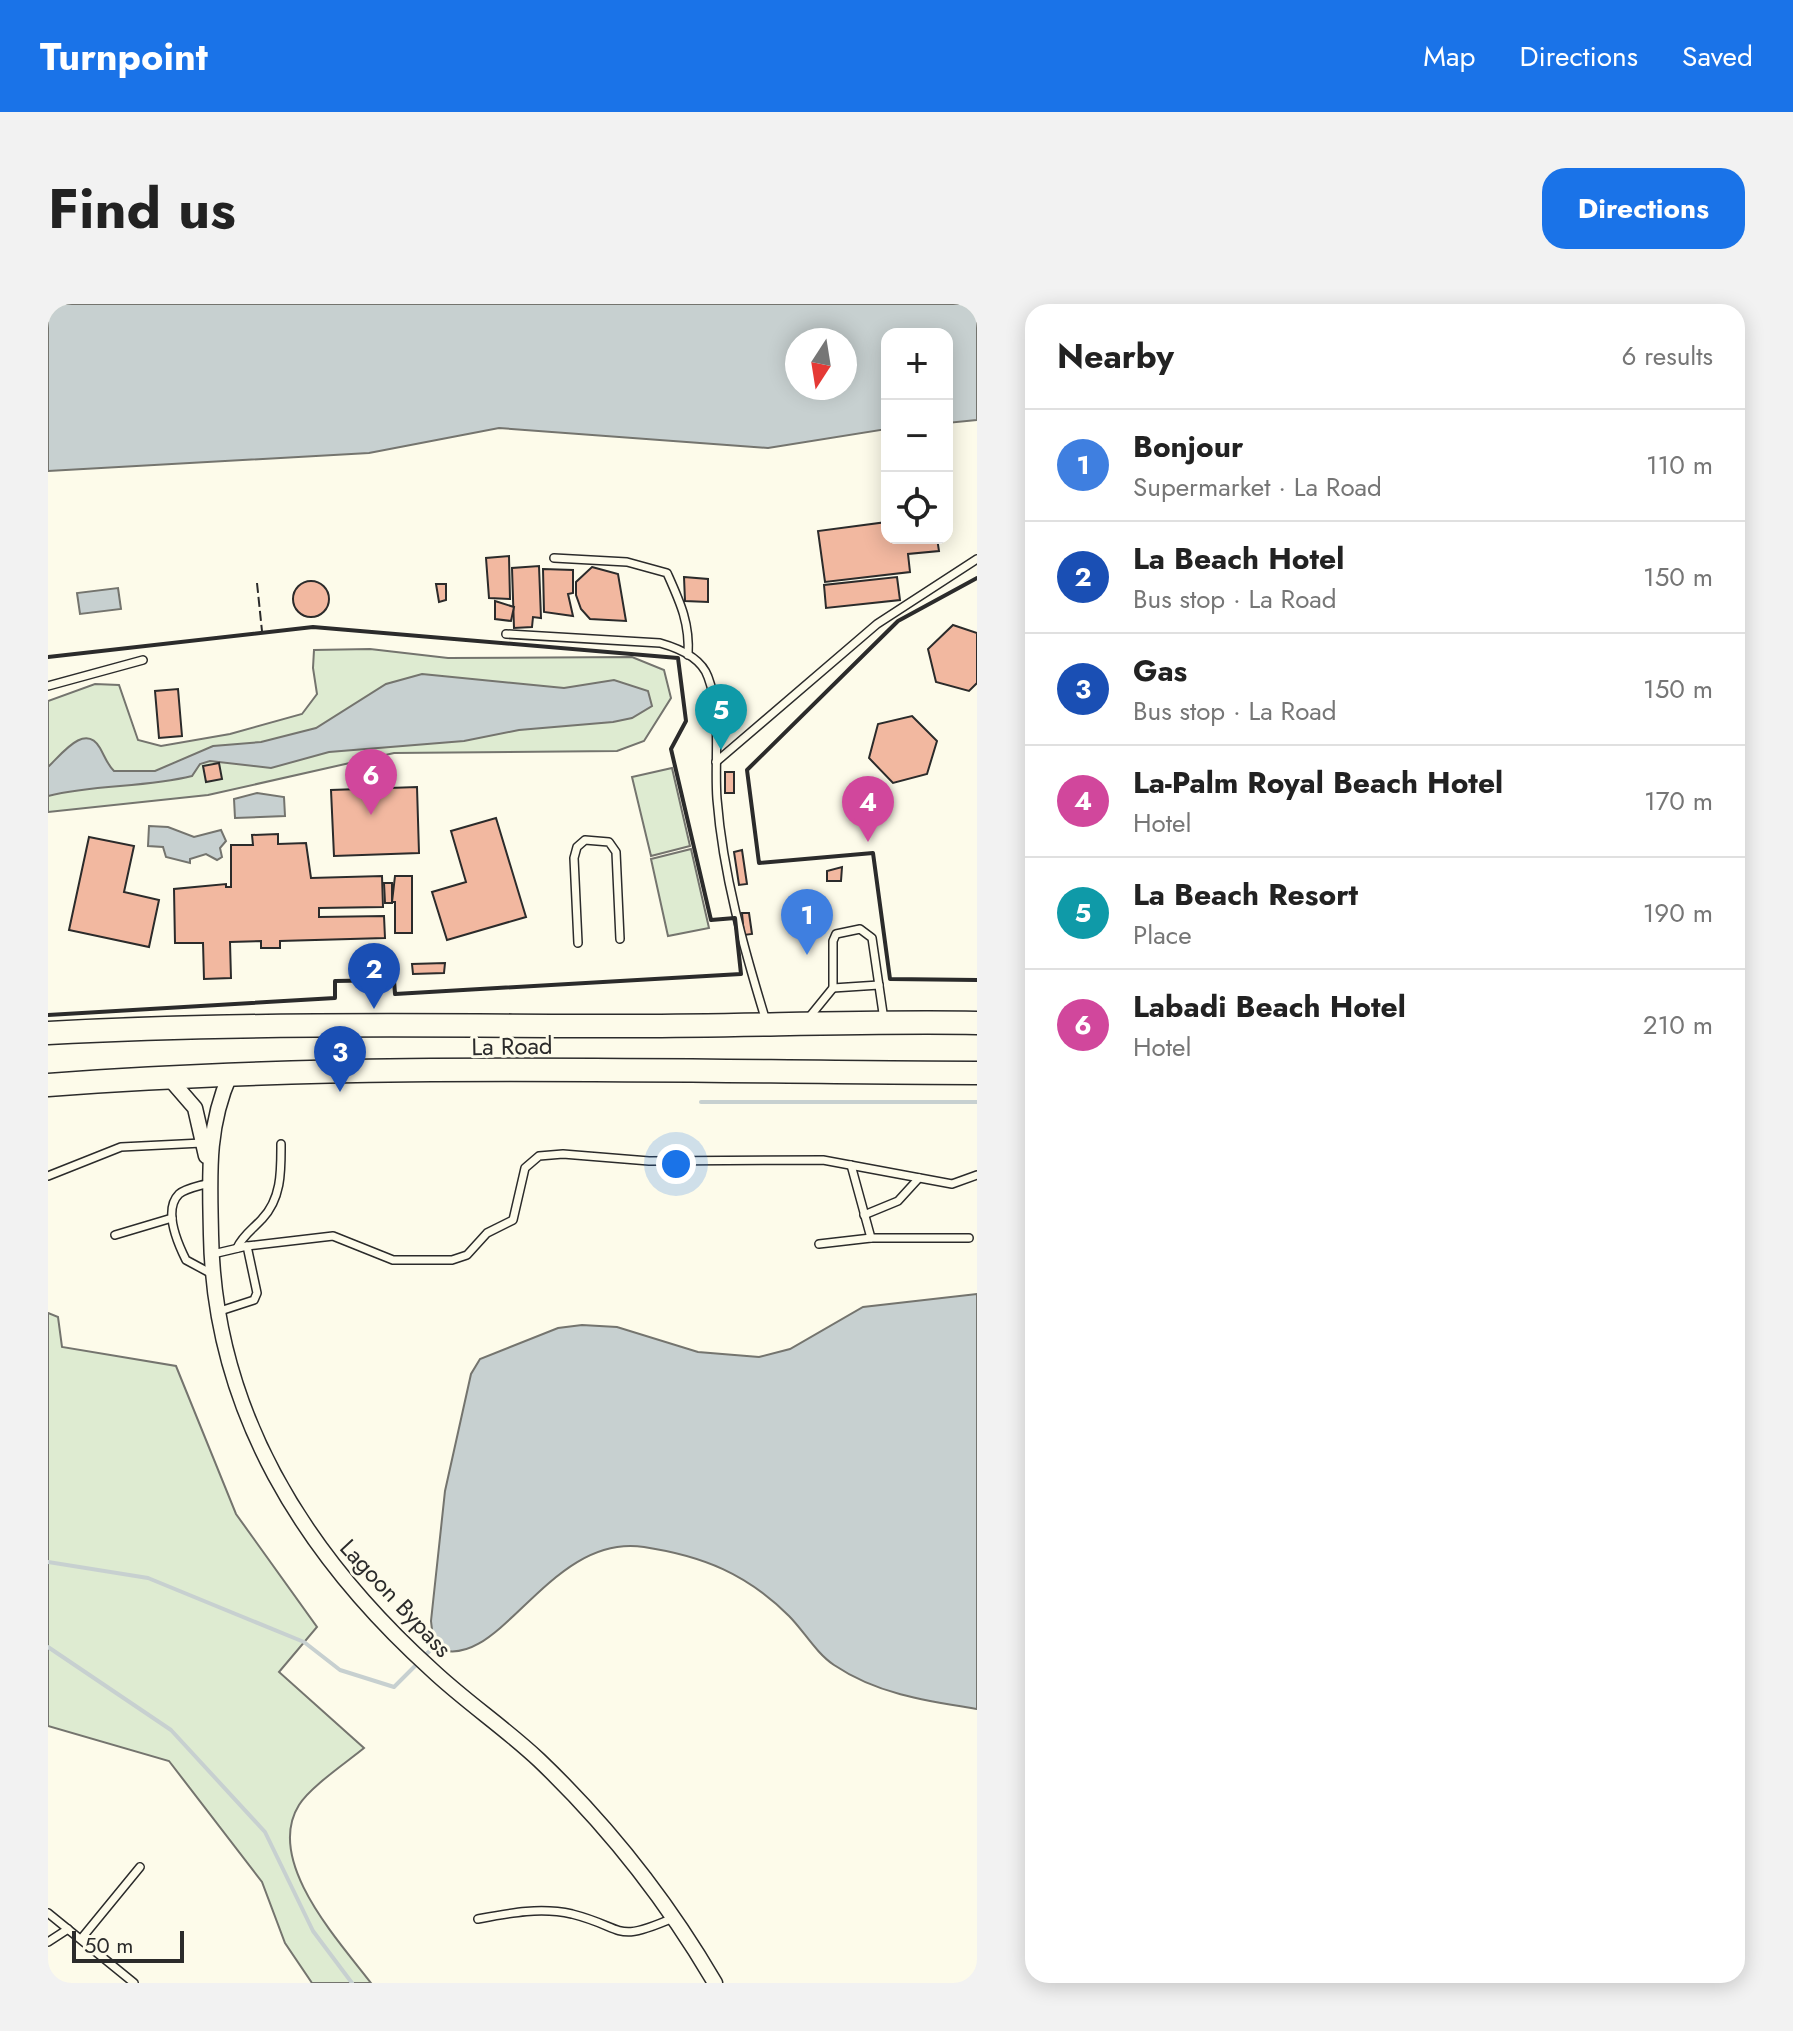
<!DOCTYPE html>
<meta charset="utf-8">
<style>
:root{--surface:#fff;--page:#f2f2f2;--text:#222;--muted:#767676;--line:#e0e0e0;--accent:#1a73e8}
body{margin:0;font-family:Jost,sans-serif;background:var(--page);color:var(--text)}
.controls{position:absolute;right:24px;top:24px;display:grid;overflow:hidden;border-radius:16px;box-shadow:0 4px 20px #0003}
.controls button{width:72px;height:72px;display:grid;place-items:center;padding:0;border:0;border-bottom:2px solid var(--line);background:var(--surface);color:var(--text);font:40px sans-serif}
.compass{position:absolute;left:737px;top:24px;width:72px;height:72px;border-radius:50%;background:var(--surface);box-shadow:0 4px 20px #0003;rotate:192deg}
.scale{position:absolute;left:24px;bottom:20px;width:112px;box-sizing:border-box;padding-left:8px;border:4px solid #2b2b2b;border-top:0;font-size:22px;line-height:28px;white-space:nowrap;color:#2b2b2b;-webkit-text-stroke:6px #fdfbea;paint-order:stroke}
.you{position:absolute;left:628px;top:860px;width:28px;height:28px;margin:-20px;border:6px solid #fff;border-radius:50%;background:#1a73e8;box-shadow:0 0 0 12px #1a73e833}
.badge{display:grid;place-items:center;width:52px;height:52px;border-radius:50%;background:var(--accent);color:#fff;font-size:26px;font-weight:700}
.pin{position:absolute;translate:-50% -66px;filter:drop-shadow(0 2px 4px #0008)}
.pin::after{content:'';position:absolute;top:42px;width:28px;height:24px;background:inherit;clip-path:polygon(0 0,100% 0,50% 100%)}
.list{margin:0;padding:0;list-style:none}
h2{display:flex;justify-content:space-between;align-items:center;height:104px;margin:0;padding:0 32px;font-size:34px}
h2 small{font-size:26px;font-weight:400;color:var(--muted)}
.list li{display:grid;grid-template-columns:52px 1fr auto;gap:24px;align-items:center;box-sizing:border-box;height:112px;padding:0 32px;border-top:2px solid var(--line)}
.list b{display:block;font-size:30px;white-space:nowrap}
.list p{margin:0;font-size:26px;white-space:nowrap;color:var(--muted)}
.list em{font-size:26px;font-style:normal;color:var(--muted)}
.icon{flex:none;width:44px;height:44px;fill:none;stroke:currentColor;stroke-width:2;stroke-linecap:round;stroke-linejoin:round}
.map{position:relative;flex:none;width:929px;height:1679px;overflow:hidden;border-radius:24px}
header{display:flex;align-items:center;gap:48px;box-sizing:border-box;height:112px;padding:0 40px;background:var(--accent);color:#fff}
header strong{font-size:38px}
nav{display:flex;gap:44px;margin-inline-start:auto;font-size:28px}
.intro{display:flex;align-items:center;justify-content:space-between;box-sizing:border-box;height:192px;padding:0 48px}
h1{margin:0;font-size:56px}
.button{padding:20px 36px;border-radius:24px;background:var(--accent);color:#fff;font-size:28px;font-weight:700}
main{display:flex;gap:48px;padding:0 48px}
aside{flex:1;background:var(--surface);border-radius:24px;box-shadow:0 4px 20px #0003}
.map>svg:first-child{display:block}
.green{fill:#deebd1;stroke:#74746e;stroke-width:2}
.water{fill:#c7d0d0;stroke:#74746e;stroke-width:2;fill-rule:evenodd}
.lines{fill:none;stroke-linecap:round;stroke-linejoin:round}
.stream{stroke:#c7d0d0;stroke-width:4}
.building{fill:#f2b8a0;stroke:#2b2b2b;stroke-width:2}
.lane-casing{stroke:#2b2b2b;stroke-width:10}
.street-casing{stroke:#2b2b2b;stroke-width:17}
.primary-casing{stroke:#2b2b2b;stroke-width:25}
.lane{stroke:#fdfbea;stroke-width:7}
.street{stroke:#fdfbea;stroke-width:14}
.primary{stroke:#fdfbea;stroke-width:22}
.fence{stroke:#2b2b2b;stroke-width:2;stroke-dasharray:10 4;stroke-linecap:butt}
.wall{stroke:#2b2b2b;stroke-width:4}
.labels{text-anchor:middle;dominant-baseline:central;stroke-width:6;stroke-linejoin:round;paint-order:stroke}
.street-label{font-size:24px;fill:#2b2b2b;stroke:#fdfbea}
</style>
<header>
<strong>Turnpoint</strong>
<nav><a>Map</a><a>Directions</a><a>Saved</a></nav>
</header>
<div class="intro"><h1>Find us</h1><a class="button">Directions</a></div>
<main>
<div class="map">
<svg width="929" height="1679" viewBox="0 0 929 1679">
<rect width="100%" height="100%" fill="#fdfbea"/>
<g class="green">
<polygon points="322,345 400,354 584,353 616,366 623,394 596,437 569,447 346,449 160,491 0,508 0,397 47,380 71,381 90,436 113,442 182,430 254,410 269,390 265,364 266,346"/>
<polygon points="624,464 642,542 603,552 584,473"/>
<polygon points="643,545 661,624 620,632 603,555"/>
<path d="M0,1009L10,1013L14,1043L128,1062L188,1210L269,1323L231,1368L316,1444C299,1458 262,1483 251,1501C216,1557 291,1637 323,1679H264L237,1639L214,1578L121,1457L0,1422Z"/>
</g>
<g class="water">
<path d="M0,0H929V116L899,119V30H839V125L720,144L451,124L321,149L0,167ZM797,36V84H749V36Z"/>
<polygon points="70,284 73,305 32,310 29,289"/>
<path d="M374,370L516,384L566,376L600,387L604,402L584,414L565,418L471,426L416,437L281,448L223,464L162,457L152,460L144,472C96,484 48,480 0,492V463C13,451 37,418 52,444C57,453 59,460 66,467H107L165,442L213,438L268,424L338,380Z"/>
<polygon points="209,489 236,493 237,512 187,514 186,495"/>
<polygon points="101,522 120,523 146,533 173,526 178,537 172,544 174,553 169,556 158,550 142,555 142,559 118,553 115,543 100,542"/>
<path d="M929,990V1405C878,1397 829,1390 786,1361C768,1349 756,1327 741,1312C699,1270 655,1252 596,1243C499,1228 450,1375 386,1343L383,1317L397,1187L423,1070L432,1055L510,1024L534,1021L569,1023L650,1048L711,1053L742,1045L815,1003Z"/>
</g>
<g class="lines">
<g class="stream">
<polyline points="653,798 929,798"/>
<polyline points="0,1258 100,1274 256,1338 292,1366 346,1383 370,1359"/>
<polyline points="0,1343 123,1426 217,1528 265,1627 304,1679"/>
<polyline points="376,1352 386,1343"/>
</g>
</g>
<g class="building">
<polygon points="839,218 839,234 889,234 891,247 860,250 862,268 777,278 770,227"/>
<polygon points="461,252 462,295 441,294 438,254"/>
<polygon points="491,262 493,314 485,313 484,323 466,324 464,264"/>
<polygon points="544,263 570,270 578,317 542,315 533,305 528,291 528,278"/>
<polygon points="495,265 525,266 525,289 520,290 525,312 496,308"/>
<polygon points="636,273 660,275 660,298 637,297"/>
<polygon points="849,273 852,296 778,304 776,281"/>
<circle cx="263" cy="295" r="18"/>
<polygon points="388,280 398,280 398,296 391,298"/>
<polygon points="447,297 466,303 463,317 447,315"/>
<polygon points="905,321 929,329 929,379 921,387 888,378 880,345"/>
<polygon points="130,385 134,432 111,434 107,387"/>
<polygon points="864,412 889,437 879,470 845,479 821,454 830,420"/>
<polygon points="171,459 174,475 158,478 155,462"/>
<rect x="677" y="468" width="9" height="21"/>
<polygon points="369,483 371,549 286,552 283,486"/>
<polygon points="448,514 478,613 399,636 384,588 418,578 403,527"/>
<polygon points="230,530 230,540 258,539 263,574 334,572 335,603 271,604 271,613 336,612 337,634 232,637 232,644 213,644 213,637 182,638 183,674 156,675 155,639 127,639 126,585 178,580 178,583 183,583 183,541 205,541 204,531"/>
<polygon points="41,533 86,542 76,588 111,596 101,643 21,626"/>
<polygon points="694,546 699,580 691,581 686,548"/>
<polygon points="794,563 793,577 779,577 779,567"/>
<polygon points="347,572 364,572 364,629 347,629 347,598 344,598"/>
<polygon points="336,579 344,579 344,599 337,599"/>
<polygon points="694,609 701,609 704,630 696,631"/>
<polygon points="397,659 396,669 365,670 364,660"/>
</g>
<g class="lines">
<g class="lane-casing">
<g id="lane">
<path d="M506,254L579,258L619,269C632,298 642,319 640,351"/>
<path d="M458,330L612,339C630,344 653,353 660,373C674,410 666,456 669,495C675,571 696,645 718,717"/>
<polyline points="0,382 95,356"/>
<polyline points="668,458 829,320 929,255"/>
<polyline points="530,639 526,554 529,543 537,536 561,538 568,548 572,635"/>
<polyline points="785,684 831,681"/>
<polyline points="759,716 785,684 785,637 788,630 812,625 824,634 836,716"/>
<polyline points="0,872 73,843 154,839"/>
<path d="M161,879C152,882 138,884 131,890C115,906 130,940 138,956L164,970"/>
<polyline points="816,911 850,897 871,874"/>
<polyline points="67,931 124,914"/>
<polyline points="823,934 921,934"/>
<polyline points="771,940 823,934 803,861"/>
<path d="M189,944C195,931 205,925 214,915C234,894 233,866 233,840"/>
<polyline points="165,950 199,942 285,932 345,956 404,956 419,951 439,929 465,916 477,864 491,852 515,850 601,857 775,856 904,880 929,871"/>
<polyline points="169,1008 206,996 209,989 199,942"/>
<polyline points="0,1609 86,1679"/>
<path d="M430,1615C462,1609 492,1603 524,1610C579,1624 565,1640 625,1614"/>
<polyline points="33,1635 92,1563"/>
<polyline points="0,1638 20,1625"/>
</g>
</g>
<g class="street-casing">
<g id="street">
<path d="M182,771C158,825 162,874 163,931C166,1107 257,1251 384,1366C418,1398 457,1424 491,1456C559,1521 619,1597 667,1679"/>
<polyline points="121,774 147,804 158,852"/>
</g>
</g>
<g class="primary-casing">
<g id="primary">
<path d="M0,729C197,718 392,722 589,722C702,722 816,717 929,719"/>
<path d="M0,781C308,757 620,768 929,769"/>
</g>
</g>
<use href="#lane" class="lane"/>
<use href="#street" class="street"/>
<use href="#primary" class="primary"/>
<polyline class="fence" points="209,279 214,327"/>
<g class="wall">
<polyline points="929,274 850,317 699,466 711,559 825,549 842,675 929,676"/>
<polyline points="0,353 265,323 630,354 638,417 623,445 663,616 687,614 693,670 347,690 346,676 287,677 287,694 0,711"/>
</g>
</g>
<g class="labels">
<g class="street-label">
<text transform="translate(464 742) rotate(-1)">La Road</text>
<text transform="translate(348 1294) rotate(47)">Lagoon Bypass</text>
</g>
</g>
</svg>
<div class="controls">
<button>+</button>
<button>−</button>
<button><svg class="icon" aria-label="locate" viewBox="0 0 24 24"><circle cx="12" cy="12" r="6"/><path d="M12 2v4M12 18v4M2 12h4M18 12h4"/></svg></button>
</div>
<svg class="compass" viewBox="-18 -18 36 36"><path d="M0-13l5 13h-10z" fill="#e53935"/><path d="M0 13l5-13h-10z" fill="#767676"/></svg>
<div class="scale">50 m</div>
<div class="you"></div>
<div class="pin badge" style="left:759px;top:651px;background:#3f7fe0">1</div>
<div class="pin badge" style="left:326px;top:705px;background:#1a4fb4">2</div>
<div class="pin badge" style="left:292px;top:788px;background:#1a4fb4">3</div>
<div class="pin badge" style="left:820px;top:538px;background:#d1479c">4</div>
<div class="pin badge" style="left:673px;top:446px;background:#0f9aa8">5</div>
<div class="pin badge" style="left:323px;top:511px;background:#d1479c">6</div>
</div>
<aside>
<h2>Nearby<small>6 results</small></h2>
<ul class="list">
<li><span class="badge" style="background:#3f7fe0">1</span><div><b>Bonjour</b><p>Supermarket · La Road</p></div><em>110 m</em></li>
<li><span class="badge" style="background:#1a4fb4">2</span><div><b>La Beach Hotel</b><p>Bus stop · La Road</p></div><em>150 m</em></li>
<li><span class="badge" style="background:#1a4fb4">3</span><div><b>Gas</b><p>Bus stop · La Road</p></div><em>150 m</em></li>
<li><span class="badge" style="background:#d1479c">4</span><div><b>La-Palm Royal Beach Hotel</b><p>Hotel</p></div><em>170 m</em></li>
<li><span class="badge" style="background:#0f9aa8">5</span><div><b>La Beach Resort</b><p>Place</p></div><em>190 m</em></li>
<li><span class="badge" style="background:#d1479c">6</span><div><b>Labadi Beach Hotel</b><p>Hotel</p></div><em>210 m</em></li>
</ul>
</aside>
</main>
